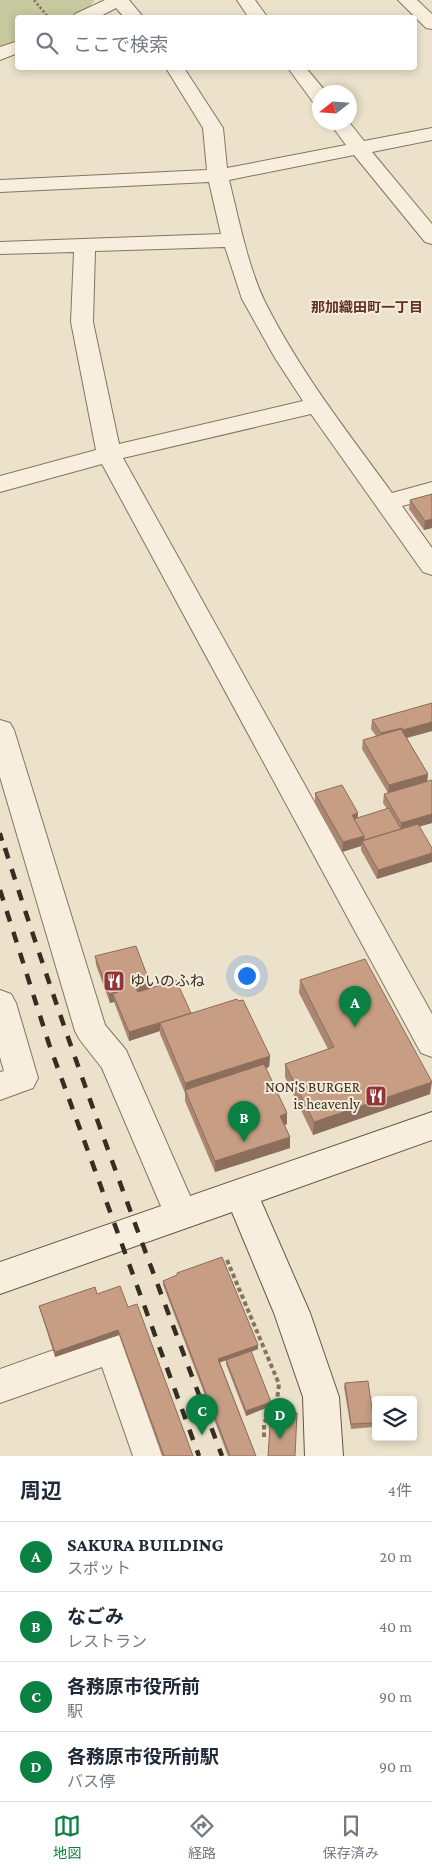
<!DOCTYPE html>
<html lang="ja">
<meta charset="utf-8">
<style>
:root{--surface:#fff;--page:#f2f2f3;--text:#1f2937;--muted:#747a83;--line:#e0e1e3;--accent:#0b8043}
body{margin:0;font-family:"Crimson Pro","Noto Sans JP",serif;background:var(--page);color:var(--text)}
.controls{position:absolute;right:15px;bottom:15px;display:grid;overflow:hidden;border-radius:5px;box-shadow:0 2px 8px #0003}
.controls button{width:45px;height:45px;display:grid;place-items:center;padding:0;border:0;border-bottom:1px solid var(--line);background:var(--surface);color:var(--text);font:25px sans-serif}
.compass{position:absolute;left:312px;top:85px;width:45px;height:45px;border-radius:50%;background:var(--surface);box-shadow:0 2px 8px #0003;rotate:253deg}
.you{position:absolute;left:246px;top:975px;width:18px;height:18px;margin:-12px;border:4px solid #fff;border-radius:50%;background:#1a73e8;box-shadow:0 0 0 8px #1a73e833}
.badge{display:grid;place-items:center;width:32px;height:32px;border-radius:50%;background:var(--accent);color:#fff;font-size:16px;font-weight:700}
.pin{position:absolute;translate:-50% -41px;filter:drop-shadow(0 1px 2px #0008)}
.pin::after{content:'';position:absolute;top:26px;width:18px;height:15px;background:inherit;clip-path:polygon(0 0,100% 0,50% 100%)}
.list{margin:0;padding:0;list-style:none}
h2{display:flex;justify-content:space-between;align-items:center;height:65px;margin:0;padding:0 20px;font-size:21px}
h2 small{font-size:16px;font-weight:400;color:var(--muted)}
.list li{display:grid;grid-template-columns:32px 1fr auto;gap:15px;align-items:center;box-sizing:border-box;height:70px;padding:0 20px;border-top:1px solid var(--line)}
.list b{display:block;font-size:19px;white-space:nowrap}
.list p{margin:0;font-size:16px;white-space:nowrap;color:var(--muted)}
.list em{font-size:16px;font-style:normal;color:var(--muted)}
.icon{flex:none;width:28px;height:28px;fill:none;stroke:currentColor;stroke-width:2;stroke-linecap:round;stroke-linejoin:round}
.map{position:relative;flex:none;width:432px;height:1456px;overflow:hidden}
.search{position:absolute;background:var(--surface);box-shadow:0 2px 8px #0003;left:15px;right:15px;top:15px;height:55px;display:flex;align-items:center;gap:12px;box-sizing:border-box;padding:0 18px;border-radius:5px;color:var(--muted);font-size:19px}
.sheet{height:345px;background:var(--surface)}
nav{display:flex;justify-content:space-around;align-items:center;box-sizing:border-box;height:70px;border-top:1px solid var(--line);background:var(--surface);font-size:14px;color:var(--muted)}
nav a{display:grid;justify-items:center;gap:2px}
nav .on{color:var(--accent)}
.map>svg:first-child{display:block}
.green{fill:#c6c99e}
.lines{fill:none;stroke-linecap:round;stroke-linejoin:round}
.street-casing{stroke:#877460;stroke-width:2}
.secondary-casing{stroke:#695543;stroke-width:2}
.path-far1{stroke:#877460;stroke-width:2.5;stroke-dasharray:2.5 2;stroke-linecap:butt}
.path{stroke:#877460;stroke-width:4;stroke-dasharray:4.5 3;stroke-linecap:butt}
.street{fill:#f7eedd;fill-rule:evenodd}
.secondary{fill:#f7eedd;fill-rule:evenodd}
.rail-far1{stroke:#392c22;stroke-width:4;stroke-dasharray:8 8;stroke-linecap:butt}
.rail{stroke:#392c22;stroke-width:4.5;stroke-dasharray:11 11;stroke-linecap:butt}
.wall{fill:#ab8771}
.shaded-wall{fill:#8b6e5c}
.building{fill:#c79d83;stroke:#8b6e5c}
.labels{text-anchor:middle;dominant-baseline:central;stroke-width:4;stroke-linejoin:round;paint-order:stroke}
.far-neighbourhood-label{font-size:14px;font-weight:bold;fill:#623025;stroke:#f4ebd9}
.poi-label{font-size:15px;fill:#392c22;stroke:#f4ebd9;text-anchor:start}
</style>
<div class="map">
<svg width="432" height="1456" viewBox="0 0 432 1456">
<rect width="100%" height="100%" fill="#ece1ca"/>
<path class="green" d="M0,0H94C84,24 39,17 18,18L17,41L0,49Z"/>
<g class="lines">
<g class="street-casing">
<g id="street">
<polygon points="105,0 129,0 144,18 125,18 116,8 97,18 72,18 75,14"/>
<polygon points="237,0 255,0 268,18 249,18"/>
<polygon points="398,0 417,0 432,14 432,29 426,28"/>
<polygon points="18,41 18,53 0,60 0,47"/>
<path d="M166,68H184L223,128L227,168L346,145L329,122H349L364,141L432,128V140L372,152L432,224V244L425,242L354,155L229,180C239,220 247,263 264,300C298,369 347,431 392,493L432,482V498L402,506L432,548V575L423,572L311,414L123,458L432,1014V1057L421,1053L102,464L0,492V476L96,450L71,322L74,252L0,254V242L221,234L209,182L0,192V180L207,170L203,128ZM225,247L242,299L275,358L303,401L119,444L93,322L95,251Z"/>
<polygon points="288,68 306,68 326,92 320,92 320,104 313,102"/>
<polygon points="0,720 10,723 14,730 105,1025 126,1050 198,1214 193,1225 181,1229 169,1225 102,1068 80,1040 75,1031 0,777"/>
<polygon points="0,990 11,994 16,1003 38,1078 33,1088 0,1100 0,1072 4,1071 0,1057"/>
<polygon points="113,1329 126,1334 171,1456 133,1456 102,1367 0,1403 0,1369"/>
</g>
</g>
<g class="secondary-casing">
<polygon id="secondary" points="432,1112 432,1140 261,1201 310,1313 339,1397 343,1456 305,1456 303,1397 274,1313 232,1212 0,1294 0,1262"/>
</g>
<polyline class="path-far1" points="34,0 49,18"/>
<polyline class="path" points="227,1260 279,1384 276,1408 264,1422 264,1437"/>
<use href="#street" class="street"/>
<use href="#secondary" class="secondary"/>
<polyline class="rail-far1" points="0,833 5,850"/>
<g class="rail">
<path d="M5,848C70,1054 146,1254 222,1456"/>
<polyline points="0,890 49,1044 199,1456"/>
</g>
</g>
<g class="wall">
<polygon points="432,494 432,528 424,530 409,509 410,500"/>
<polygon points="432,703 432,731 407,738 428,774 427,781 432,823 419,826 377,879 361,850 361,846 342,852 315,802 315,793 358,813 357,818 387,809 383,803 384,794 388,793 362,749 363,740 376,736 371,729 372,720"/>
<polygon points="95,956 150,988 191,1013 238,1001 270,1056 269,1067 266,1068 287,1113 287,1124 285,1125 290,1137 290,1148 215,1172 185,1101 185,1093 160,1034 160,1031 129,1041 114,1002 110,1003 96,965"/>
<polygon points="300,980 430,1094 313,1135 285,1077 285,1064 328,1049 299,993"/>
<polygon points="177,1273 258,1345 258,1349 251,1352 271,1402 271,1406 246,1416 226,1364 226,1360 220,1362 256,1456 228,1456 163,1285 163,1281 177,1276"/>
<polygon points="97,1294 128,1307 193,1456 162,1456 119,1335 55,1357 40,1310 39,1306"/>
<polygon points="345,1383 374,1423 374,1427 351,1429 344,1387"/>
</g>
<g class="shaded-wall">
<polygon points="432,519 432,528 424,530 425,521"/>
<polygon points="432,722 432,731 402,739 403,730"/>
<polygon points="402,728 401,737 380,743 381,733"/>
<polygon points="428,774 427,783 388,794 389,785"/>
<polygon points="358,813 357,822 352,815"/>
<polygon points="432,814 432,823 401,832 401,823"/>
<polygon points="364,836 363,843 362,841 361,846 342,852 343,842"/>
<polygon points="432,853 432,862 377,879 378,870"/>
<polygon points="150,983 150,991 136,996 135,987"/>
<polygon points="123,990 113,994 114,1002 110,1003 109,994"/>
<polygon points="160,1023 160,1031 129,1041 129,1032"/>
<polygon points="270,1056 269,1067 186,1094 185,1091 185,1083"/>
<polygon points="432,1082 430,1094 313,1135 314,1122"/>
<polygon points="287,1113 287,1124 280,1127 280,1116"/>
<polygon points="290,1137 290,1148 215,1172 215,1161"/>
<polygon points="118,1330 119,1335 55,1357 55,1352"/>
<polygon points="258,1345 258,1349 218,1363 218,1359"/>
<polygon points="271,1402 271,1406 246,1416 246,1411"/>
</g>
<g class="building">
<polygon points="432,494 432,519 425,521 410,500"/>
<polygon points="432,703 432,722 403,730 402,728 381,733 372,720"/>
<polygon points="401,729 428,774 389,785 363,740"/>
<polygon points="432,780 432,814 401,823 384,794"/>
<polygon points="342,785 358,813 352,815 364,836 343,842 315,793"/>
<polygon points="389,808 401,829 364,840 364,836 354,819"/>
<polygon points="418,824 432,848 432,853 378,870 362,841"/>
<polygon points="136,946 150,983 135,987 138,992 176,980 191,1013 129,1032 113,994 123,990 109,994 95,956"/>
<polygon points="365,959 432,1082 314,1122 285,1064 334,1047 300,980"/>
<polygon points="237,999 238,1001 243,1000 270,1056 185,1083 160,1023"/>
<polygon points="264,1064 287,1113 280,1116 290,1137 215,1161 185,1090"/>
<polygon points="222,1257 258,1345 218,1359 256,1456 230,1456 163,1281 177,1275 177,1273"/>
<polygon points="120,1286 128,1307 137,1304 193,1456 164,1456 118,1330 55,1352 39,1306 95,1287 97,1294"/>
<polygon points="251,1351 271,1402 246,1411 226,1360"/>
<polygon points="368,1381 374,1423 351,1424 345,1383"/>
<polygon points="271,1411 297,1413 295,1456 268,1456"/>
</g>
<defs>
<g id="restaurant-square" transform="scale(1.125)"><rect x="-9" y="-9" width="18" height="18" rx="4" fill="#923438" stroke="#f4ebd9"/><path d="M-5-6h1v4h1v-4h1v4h1v-4h1v5L-1.5 .5V6h-2V.5L-5-1ZM5-6V6H3V1.5H1.5Q1.5-4 5-6Z" fill="#fff"/></g>
</defs>
<g fill-rule="evenodd">
<use href="#restaurant-square" x="114" y="981"/>
<use href="#restaurant-square" x="376" y="1096"/>
</g>
<g class="labels">
<g class="far-neighbourhood-label">
<text x="367" y="307">那加織田町一丁目</text>
</g>
<g class="poi-label">
<text x="130" y="981">ゆいのふね</text>
<text x="360" y="1087" text-anchor="end">NON'S BURGER<tspan x="360" dy="17">is heavenly</tspan></text>
</g>
</g>
</svg>
<div class="controls">
<button><svg class="icon" aria-label="layers" viewBox="0 0 24 24"><path d="M12 4l9 5-9 5-9-5zM3 14l9 5 9-5"/></svg></button>
</div>
<svg class="compass" viewBox="-18 -18 36 36"><path d="M0-13l5 13h-10z" fill="#e53935"/><path d="M0 13l5-13h-10z" fill="#747a83"/></svg>
<div class="you"></div>
<div class="pin badge" style="left:355px;top:1027px">A</div>
<div class="pin badge" style="left:244px;top:1142px">B</div>
<div class="pin badge" style="left:202px;top:1435px">C</div>
<div class="pin badge" style="left:280px;top:1439px">D</div>
<div class="search"><svg class="icon" aria-label="search" viewBox="0 0 24 24"><circle cx="10" cy="10" r="6"/><path d="M15 15l6 6"/></svg>ここで検索</div>
</div>
<section class="sheet">
<h2>周辺<small>4件</small></h2>
<ul class="list">
<li><span class="badge">A</span><div><b>SAKURA BUILDING</b><p>スポット</p></div><em>20 m</em></li>
<li><span class="badge">B</span><div><b>なごみ</b><p>レストラン</p></div><em>40 m</em></li>
<li><span class="badge">C</span><div><b>各務原市役所前</b><p>駅</p></div><em>90 m</em></li>
<li><span class="badge">D</span><div><b>各務原市役所前駅</b><p>バス停</p></div><em>90 m</em></li>
</ul>
</section>
<nav>
<a class="on"><svg class="icon" aria-label="map" viewBox="0 0 24 24"><path d="M3 6l6-2 6 2 6-2v14l-6 2-6-2-6 2zM9 4v14M15 6v14"/></svg>地図</a>
<a><svg class="icon" aria-label="directions" viewBox="0 0 24 24"><path d="M12 3l9 9-9 9-9-9zM9 14v-3h6M13 9l2 2-2 2"/></svg>経路</a>
<a><svg class="icon" aria-label="saved" viewBox="0 0 24 24"><path d="M7 4h10v16l-5-4-5 4z"/></svg>保存済み</a>
</nav>
